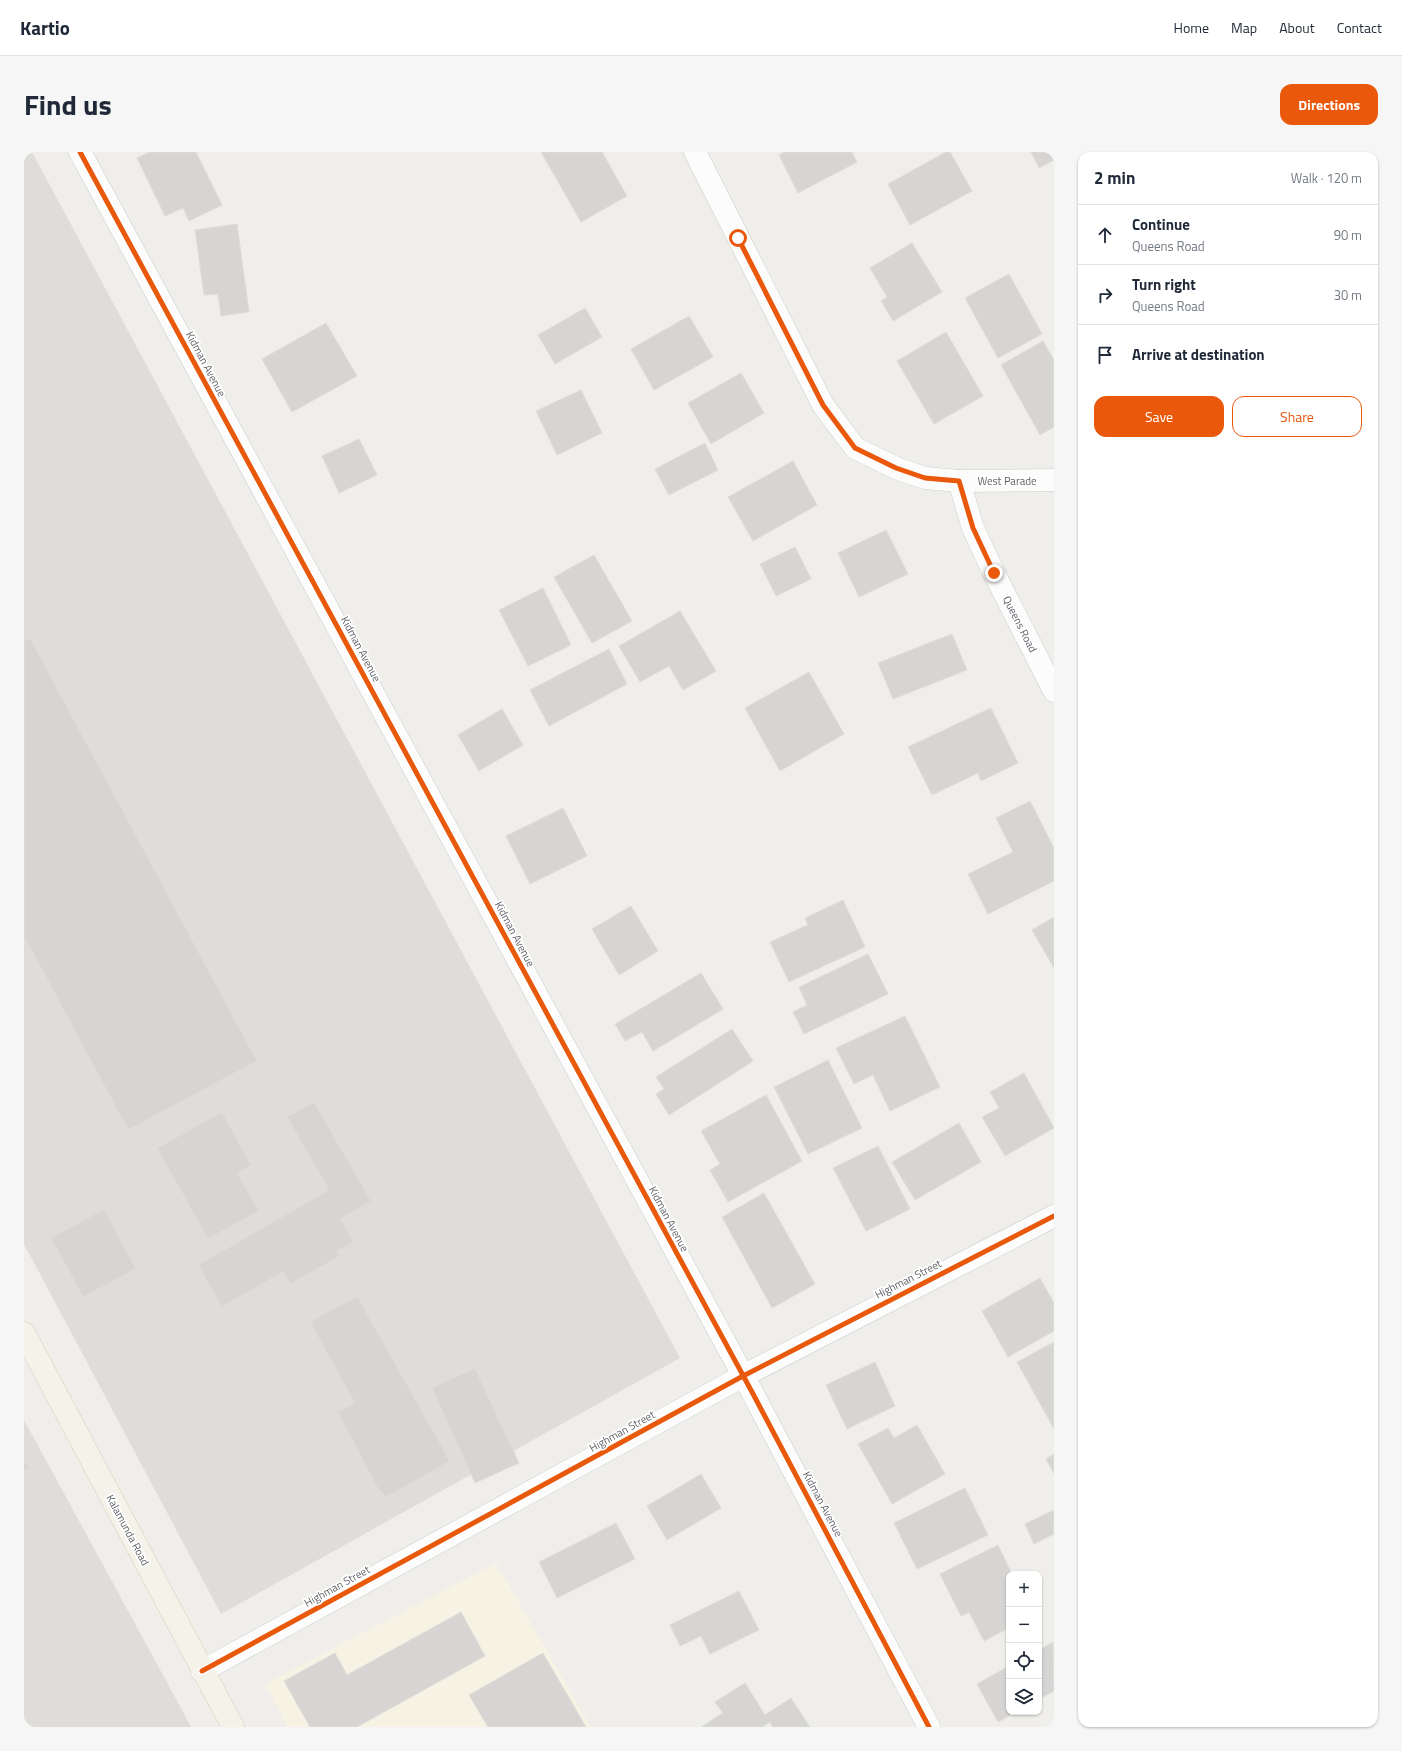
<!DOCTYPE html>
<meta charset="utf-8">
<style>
:root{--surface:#fff;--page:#f6f6f7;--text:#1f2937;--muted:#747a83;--line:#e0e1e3;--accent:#ea580c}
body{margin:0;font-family:"Titillium Web",sans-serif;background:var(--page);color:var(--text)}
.controls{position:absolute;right:12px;bottom:12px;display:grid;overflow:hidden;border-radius:8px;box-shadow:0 1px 3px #0004}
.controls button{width:36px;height:36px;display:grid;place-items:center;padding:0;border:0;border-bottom:1px solid var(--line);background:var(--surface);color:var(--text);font:20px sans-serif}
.stop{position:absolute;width:12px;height:12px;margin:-9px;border:3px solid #ea580c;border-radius:50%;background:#fff}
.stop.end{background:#ea580c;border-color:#fff;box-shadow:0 1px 4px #0008}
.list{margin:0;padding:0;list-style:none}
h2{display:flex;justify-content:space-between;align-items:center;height:52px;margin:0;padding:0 16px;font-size:17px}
h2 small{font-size:13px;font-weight:400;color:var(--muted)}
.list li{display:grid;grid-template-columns:26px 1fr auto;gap:12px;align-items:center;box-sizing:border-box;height:60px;padding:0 16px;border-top:1px solid var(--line)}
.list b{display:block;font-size:15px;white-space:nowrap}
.list p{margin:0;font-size:13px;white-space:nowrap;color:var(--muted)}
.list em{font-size:13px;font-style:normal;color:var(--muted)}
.actions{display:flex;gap:8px;padding:12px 16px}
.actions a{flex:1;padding:9px 0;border:1px solid var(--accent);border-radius:12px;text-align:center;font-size:14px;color:var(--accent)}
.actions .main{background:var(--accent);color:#fff}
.icon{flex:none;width:22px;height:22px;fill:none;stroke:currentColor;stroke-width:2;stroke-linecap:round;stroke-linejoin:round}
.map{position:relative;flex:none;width:1030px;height:1575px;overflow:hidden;border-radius:12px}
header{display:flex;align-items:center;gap:24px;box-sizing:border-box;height:56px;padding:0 20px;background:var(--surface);border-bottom:1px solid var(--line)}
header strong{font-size:19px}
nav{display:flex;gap:22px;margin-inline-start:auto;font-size:14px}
.intro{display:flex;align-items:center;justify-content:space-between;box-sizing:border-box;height:96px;padding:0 24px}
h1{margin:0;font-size:28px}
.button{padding:10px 18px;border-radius:12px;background:var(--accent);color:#fff;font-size:14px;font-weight:700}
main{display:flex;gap:24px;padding:0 24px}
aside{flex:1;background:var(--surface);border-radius:12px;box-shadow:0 1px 3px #0004}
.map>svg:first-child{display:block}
.commercial{fill:#f7f3e4}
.industrial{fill:#dfddda}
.building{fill:#d6d5d3;stroke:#deddd9}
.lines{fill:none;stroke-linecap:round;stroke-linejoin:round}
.minor-casing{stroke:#cbcccc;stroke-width:23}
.tertiary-casing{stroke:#cbcccc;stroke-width:23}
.primary-casing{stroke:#d7ceb8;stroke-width:23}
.minor{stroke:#fdfcfc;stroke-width:22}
.tertiary{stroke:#fdfcfc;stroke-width:22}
.primary{stroke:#f4f2e9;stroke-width:22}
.cycleway-casing{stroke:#fff;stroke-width:8}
.cycleway{stroke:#e8590c;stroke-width:5}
.route{stroke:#ea580c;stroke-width:5}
.labels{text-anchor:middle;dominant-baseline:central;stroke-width:3.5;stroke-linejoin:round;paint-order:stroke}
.street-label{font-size:11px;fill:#5f6368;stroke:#fff}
</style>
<header>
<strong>Kartio</strong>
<nav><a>Home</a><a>Map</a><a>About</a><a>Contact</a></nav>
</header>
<div class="intro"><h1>Find us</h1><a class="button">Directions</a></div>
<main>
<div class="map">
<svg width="1030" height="1575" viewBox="0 0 1030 1575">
<rect width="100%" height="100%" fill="#efeeea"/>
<polygon class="commercial" points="472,1411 567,1575 264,1575 241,1532"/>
<g class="industrial">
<polygon points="0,0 8,0 656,1206 197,1462 0,1092"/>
<polygon points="0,1268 151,1545 167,1575 0,1575"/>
</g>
<g class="building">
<polygon points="126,0 172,0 198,53 165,69 159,56 141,64 113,6"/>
<polygon points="517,0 578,0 603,44 557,70"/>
<polygon points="761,0 828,0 833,10 774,41 755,3"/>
<polygon points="922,0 926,0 948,39 886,73 864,32"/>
<polygon points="1007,0 1030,0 1030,8 1015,16"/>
<polygon points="213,72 225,160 197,164 194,142 180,143 171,78"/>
<polygon points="888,91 918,140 869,169 857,149 863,145 846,116"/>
<polygon points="985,122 1018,182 974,206 941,146"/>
<polygon points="561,156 578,185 531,212 514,183"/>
<polygon points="665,164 689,205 630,238 607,197"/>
<polygon points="302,171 333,224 268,260 238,207"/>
<polygon points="922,180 959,244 910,272 873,209"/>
<polygon points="1019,189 1030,208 1030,275 1016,283 977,213"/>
<polygon points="717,221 740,261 687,292 664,251"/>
<polygon points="557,238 578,281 533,303 512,259"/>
<polygon points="335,287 353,323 315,341 298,304"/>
<polygon points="681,291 694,318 645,343 631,317"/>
<polygon points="769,309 793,353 729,389 704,345"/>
<polygon points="862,378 884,422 835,445 814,401"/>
<polygon points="771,395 787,427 752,444 736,412"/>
<polygon points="570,403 608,469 568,491 530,425"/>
<polygon points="519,436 547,493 504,514 475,458"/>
<polygon points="656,459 692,519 659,538 645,514 616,530 595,494"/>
<polygon points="928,482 943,518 869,547 854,511"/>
<polygon points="6,486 233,909 104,978 0,784 0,489"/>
<polygon points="585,497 603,532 525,574 506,538"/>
<polygon points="785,520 820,582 756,619 721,556"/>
<polygon points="967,556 994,611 957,629 954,621 908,643 884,595"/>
<polygon points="478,557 499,593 455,619 434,583"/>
<polygon points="1006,649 1030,696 1030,729 964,762 944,722 989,700 972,666"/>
<polygon points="539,656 563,704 506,732 482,684"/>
<polygon points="819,748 841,795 765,830 746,790 784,773 781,766"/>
<polygon points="607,754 634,799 595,823 568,777"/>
<polygon points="1030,765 1030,816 1008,778"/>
<polygon points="844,802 864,842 780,882 769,860 783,853 775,835"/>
<polygon points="677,821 699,857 629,899 618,880 601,889 591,872"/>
<polygon points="881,864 916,935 866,959 849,923 830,932 812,896"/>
<polygon points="708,877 729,909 645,963 632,942 640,937 632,925"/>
<polygon points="804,908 838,976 784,1002 750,935"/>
<polygon points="1000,921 1030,976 981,1004 958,965 975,956 966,940"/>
<polygon points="742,943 778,1009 704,1050 686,1018 696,1012 677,979"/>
<polygon points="290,950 347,1049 316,1067 330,1090 313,1099 316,1104 266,1132 259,1120 198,1155 174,1113 305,1038 263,965"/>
<polygon points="198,960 227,1013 213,1021 235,1059 184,1087 133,996"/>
<polygon points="935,971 957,1010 891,1048 868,1010"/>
<polygon points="854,994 886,1057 842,1079 809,1016"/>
<polygon points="740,1041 791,1132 748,1156 698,1065"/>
<polygon points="80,1057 112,1117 59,1145 27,1086"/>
<polygon points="1016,1126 1030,1151 1030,1179 984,1205 958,1159"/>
<polygon points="333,1144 426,1309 362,1345 354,1337 314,1260 331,1251 286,1170"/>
<polygon points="1030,1190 1030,1277 993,1210"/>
<polygon points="851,1210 871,1254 823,1277 802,1233"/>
<polygon points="451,1216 495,1311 451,1331 408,1236"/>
<polygon points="893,1273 921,1322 868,1352 834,1292 864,1276 870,1286"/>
<polygon points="1030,1302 1030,1322 1022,1307"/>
<polygon points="0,1307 5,1316 0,1319"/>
<polygon points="677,1322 697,1356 643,1388 623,1354"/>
<polygon points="941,1336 964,1383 893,1417 870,1371"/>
<polygon points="1030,1358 1030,1382 1010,1392 1001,1372"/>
<polygon points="592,1371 611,1407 533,1446 515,1410"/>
<polygon points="974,1393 988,1422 985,1422 985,1441 982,1443 985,1449 985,1476 960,1489 945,1460 937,1464 916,1422"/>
<polygon points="715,1439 735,1478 686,1502 677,1484 656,1494 646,1473"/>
<polygon points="437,1460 461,1504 333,1575 286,1575 260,1529 311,1501 323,1523"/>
<polygon points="1029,1490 1030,1539 1015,1547 1015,1498"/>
<polygon points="519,1501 562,1575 464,1575 445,1543"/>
<polygon points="985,1514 985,1560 992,1560 974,1570 953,1532"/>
<polygon points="721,1531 741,1563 767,1546 786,1575 749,1575 746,1570 738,1575 677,1575 699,1561 691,1550"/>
</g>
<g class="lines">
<g class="minor-casing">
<g id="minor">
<polyline points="56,0 728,1240 905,1575"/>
<polyline points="935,329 949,376 970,421 1030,539"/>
<polyline points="178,1519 719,1224 1030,1064"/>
</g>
</g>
<g class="tertiary-casing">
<polyline id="tertiary" points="671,0 799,253 831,296 872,316 901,326 935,329 1030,328"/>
</g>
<g class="primary-casing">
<polyline id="primary" points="0,1181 209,1575"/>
</g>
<use href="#minor" class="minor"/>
<use href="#tertiary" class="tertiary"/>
<use href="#primary" class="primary"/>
<g class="cycleway-casing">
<g id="cycleway">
<polyline points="56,0 728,1240 905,1575"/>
<polyline points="178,1519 719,1224 1030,1064"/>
</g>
</g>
<use href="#cycleway" class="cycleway"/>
</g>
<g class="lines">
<polyline class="route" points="714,86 799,253 831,296 872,316 901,326 935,329 949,376 970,421"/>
</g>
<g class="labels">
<g class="street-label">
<text transform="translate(182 212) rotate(62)">Kidman Avenue</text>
<text x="983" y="329">West Parade</text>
<text transform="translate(996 472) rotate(63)">Queens Road</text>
<text transform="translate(337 497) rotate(62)">Kidman Avenue</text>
<text transform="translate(491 782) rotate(62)">Kidman Avenue</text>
<text transform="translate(645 1067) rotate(62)">Kidman Avenue</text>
<text transform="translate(884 1127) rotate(-27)">Highman Street</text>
<text transform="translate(598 1279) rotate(-29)">Highman Street</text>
<text transform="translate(799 1352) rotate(62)">Kidman Avenue</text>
<text transform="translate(104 1378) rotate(62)">Kalamunda Road</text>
<text transform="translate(313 1434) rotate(-29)">Highman Street</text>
</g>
</g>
</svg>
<div class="controls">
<button>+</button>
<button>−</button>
<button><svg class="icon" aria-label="locate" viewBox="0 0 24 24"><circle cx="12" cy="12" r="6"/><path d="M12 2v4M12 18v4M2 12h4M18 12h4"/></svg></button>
<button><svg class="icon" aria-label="layers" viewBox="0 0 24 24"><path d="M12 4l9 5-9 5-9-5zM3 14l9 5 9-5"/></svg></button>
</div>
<div class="stop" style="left:714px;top:86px"></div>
<div class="stop end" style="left:970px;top:421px"></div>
</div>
<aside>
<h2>2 min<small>Walk · 120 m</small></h2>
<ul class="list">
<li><svg class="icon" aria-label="ahead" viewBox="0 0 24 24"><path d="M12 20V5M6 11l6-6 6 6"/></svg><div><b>Continue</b><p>Queens Road</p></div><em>90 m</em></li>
<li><svg class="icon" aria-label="right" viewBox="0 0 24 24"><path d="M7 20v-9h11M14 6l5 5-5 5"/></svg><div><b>Turn right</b><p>Queens Road</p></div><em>30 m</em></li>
<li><svg class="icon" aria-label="arrive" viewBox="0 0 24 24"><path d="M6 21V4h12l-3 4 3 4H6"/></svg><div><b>Arrive at destination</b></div></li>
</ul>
<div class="actions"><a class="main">Save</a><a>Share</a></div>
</aside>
</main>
